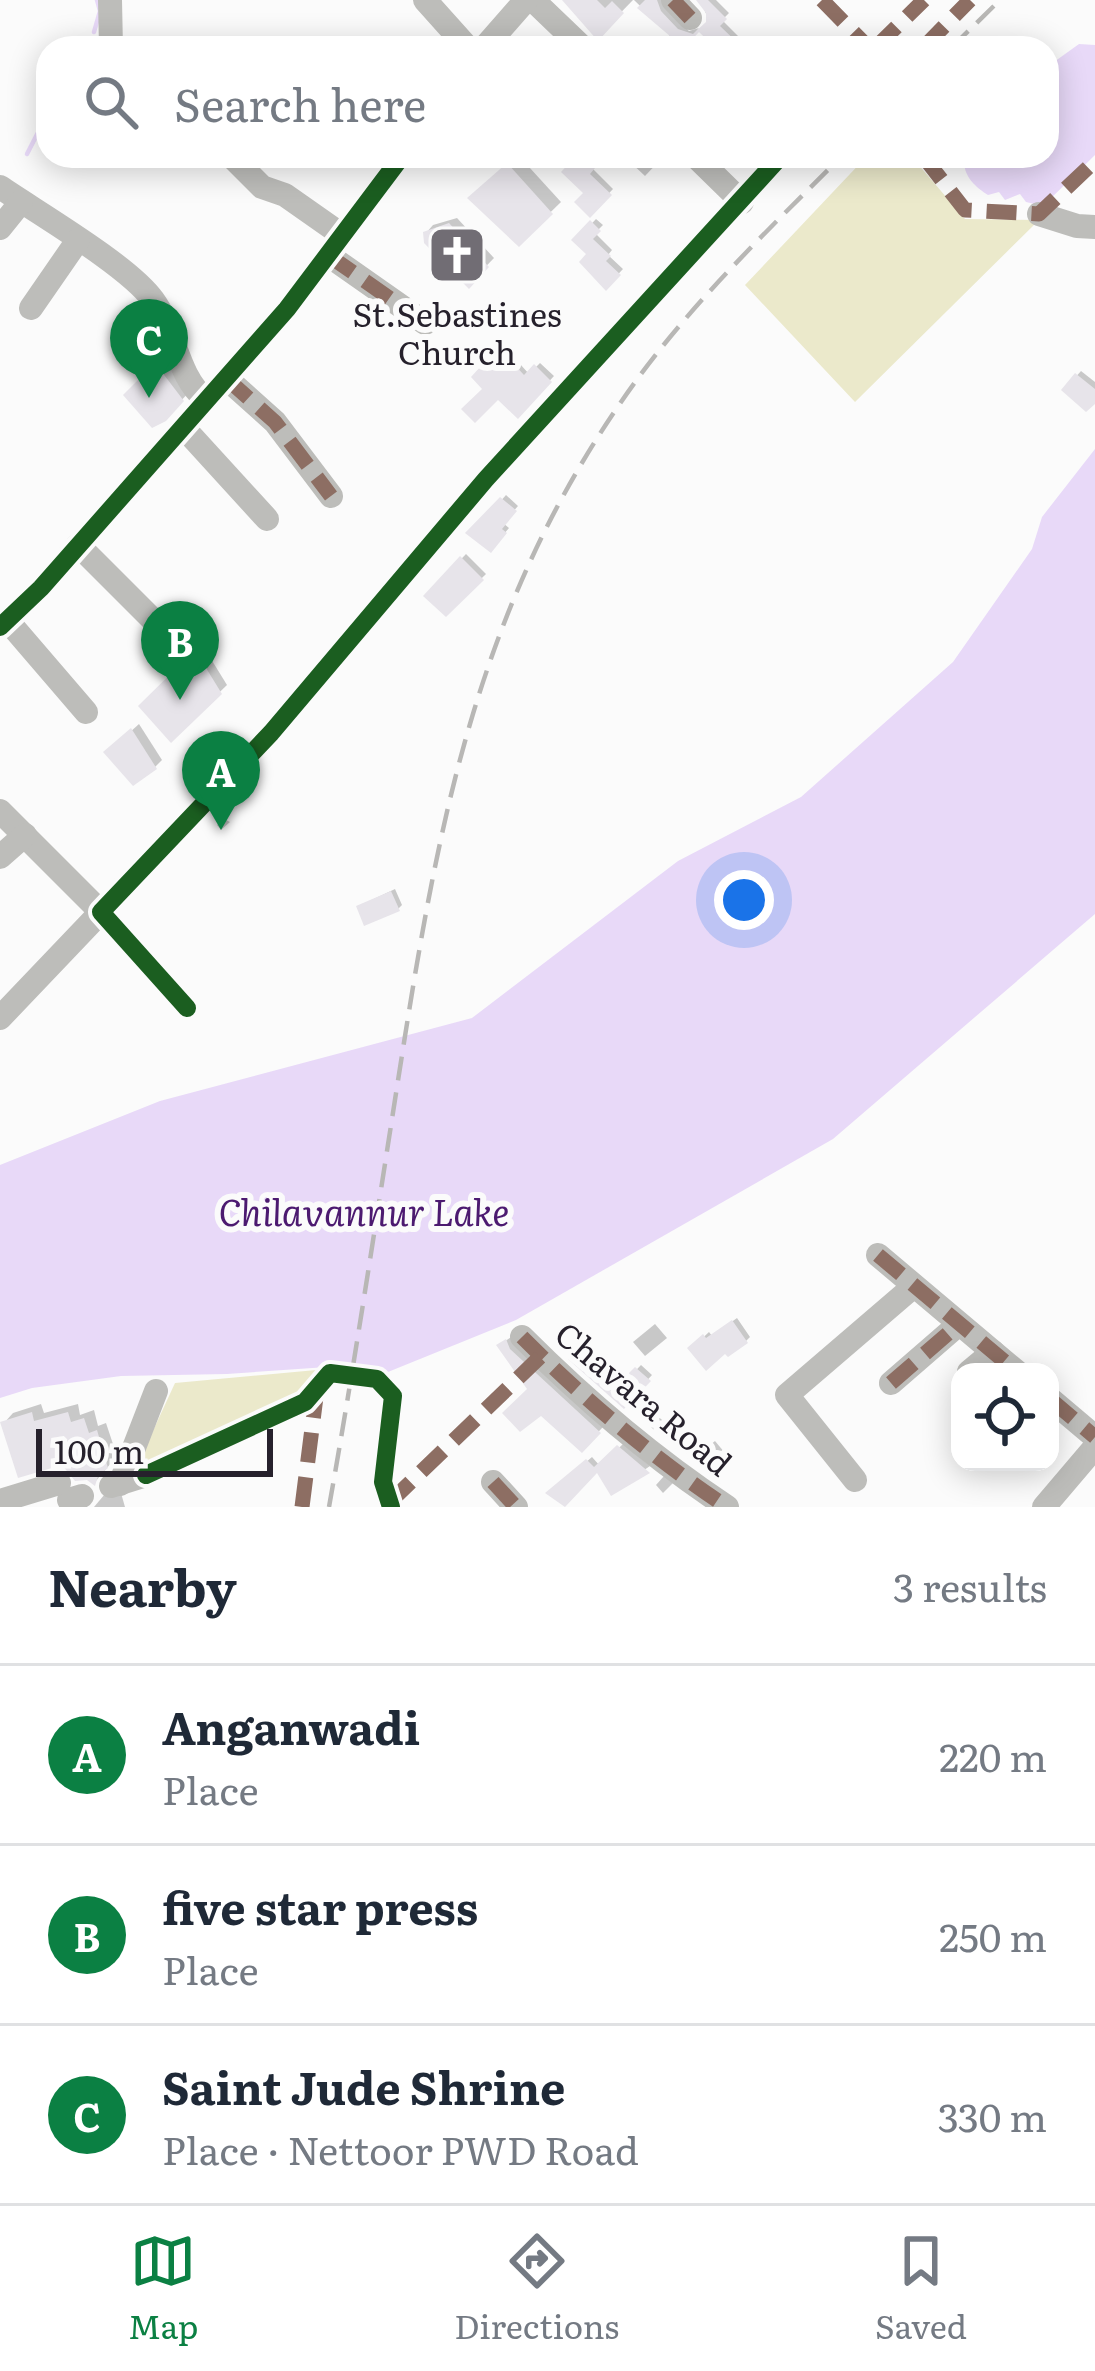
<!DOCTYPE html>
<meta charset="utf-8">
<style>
:root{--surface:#fff;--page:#f6f6f7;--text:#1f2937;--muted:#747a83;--line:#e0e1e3;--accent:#0b8043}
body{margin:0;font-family:Literata,serif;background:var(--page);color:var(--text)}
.controls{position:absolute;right:36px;bottom:36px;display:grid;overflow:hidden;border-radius:24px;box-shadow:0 6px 30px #0003}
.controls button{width:108px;height:108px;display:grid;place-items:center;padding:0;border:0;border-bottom:3px solid var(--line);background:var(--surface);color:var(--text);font:60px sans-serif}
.scale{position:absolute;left:36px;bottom:30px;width:237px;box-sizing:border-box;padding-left:12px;border:6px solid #26212c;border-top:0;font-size:33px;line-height:42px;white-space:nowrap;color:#26212c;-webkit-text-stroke:9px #fbfbfb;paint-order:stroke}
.you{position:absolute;left:744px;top:900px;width:42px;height:42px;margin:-30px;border:9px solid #fff;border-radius:50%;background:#1a73e8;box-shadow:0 0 0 18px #1a73e833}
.badge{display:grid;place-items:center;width:78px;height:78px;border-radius:50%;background:var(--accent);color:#fff;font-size:39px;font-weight:700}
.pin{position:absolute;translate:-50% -99px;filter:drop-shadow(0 3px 6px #0008)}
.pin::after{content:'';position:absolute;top:63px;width:42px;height:36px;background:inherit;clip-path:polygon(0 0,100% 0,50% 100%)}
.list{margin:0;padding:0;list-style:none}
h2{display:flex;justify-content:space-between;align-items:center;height:156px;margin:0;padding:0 48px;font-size:51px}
h2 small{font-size:39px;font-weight:400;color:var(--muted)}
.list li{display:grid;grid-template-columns:78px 1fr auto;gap:36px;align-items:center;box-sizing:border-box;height:180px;padding:0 48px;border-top:3px solid var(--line)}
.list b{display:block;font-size:45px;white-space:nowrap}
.list p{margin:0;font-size:39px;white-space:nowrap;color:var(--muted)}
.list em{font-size:39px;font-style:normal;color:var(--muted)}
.icon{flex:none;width:66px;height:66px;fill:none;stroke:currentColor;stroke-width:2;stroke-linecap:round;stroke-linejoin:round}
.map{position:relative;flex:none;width:1095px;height:1507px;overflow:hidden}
.search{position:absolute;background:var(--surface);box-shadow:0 6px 30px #0003;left:36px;right:36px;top:36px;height:132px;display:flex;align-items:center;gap:30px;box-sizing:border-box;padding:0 42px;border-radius:36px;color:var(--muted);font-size:45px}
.sheet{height:696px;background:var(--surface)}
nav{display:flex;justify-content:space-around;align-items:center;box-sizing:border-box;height:168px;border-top:3px solid var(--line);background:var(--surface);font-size:33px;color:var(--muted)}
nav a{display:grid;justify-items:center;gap:6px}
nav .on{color:var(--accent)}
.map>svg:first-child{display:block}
.green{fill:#ebe9cb}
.water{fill:#e8d9f8}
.shadow{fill:#0003}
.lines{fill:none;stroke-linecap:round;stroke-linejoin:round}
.stream{stroke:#e8d9f8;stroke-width:4.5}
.building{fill:#e7e4ea}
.minor{stroke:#bdbdba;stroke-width:24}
.rail{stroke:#b8b7b5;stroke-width:4.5;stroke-dasharray:24 12;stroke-linecap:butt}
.quiet{stroke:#8d6e63;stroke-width:15;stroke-dasharray:30 15;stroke-linecap:butt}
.cycleway-casing{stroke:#fbfbfb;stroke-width:26}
.cycleway{stroke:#1b5e20;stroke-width:18}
.labels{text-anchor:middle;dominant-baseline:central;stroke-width:12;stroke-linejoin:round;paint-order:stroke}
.poi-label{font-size:33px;fill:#26212c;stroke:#fbfbfb}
.street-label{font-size:33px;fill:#26212c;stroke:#fbfbfb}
.water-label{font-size:36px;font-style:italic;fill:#4c1a70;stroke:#fbfbfb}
</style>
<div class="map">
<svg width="1095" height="1507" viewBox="0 0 1095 1507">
<rect width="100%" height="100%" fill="#fbfbfb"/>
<g class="green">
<polygon points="867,156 911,156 965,219 1039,220 855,402 745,285"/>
<polygon points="327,1369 299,1396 151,1467 140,1459 175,1383"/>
</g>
<g class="water">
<path d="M1079,44L1095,45V155L1043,206L1026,202L1020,194L1005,200L999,192L988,195C974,186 961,174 965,156H1047V67Z"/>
<polygon points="1095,449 1095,914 833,1139 516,1320 383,1374 342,1366 227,1374 121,1376 32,1388 0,1398 0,1165 160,1101 472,1018 678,861 801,797 953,662 1032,549 1042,517"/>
</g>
<g class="shadow">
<polygon points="564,0 633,0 601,33"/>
<polygon points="634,0 663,0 664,7 689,31 699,28 681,48 658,48 670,35"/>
<polygon points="700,0 716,0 729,13 722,20 750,48 721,48"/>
<polygon points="519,156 561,202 519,243 480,189"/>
<polygon points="580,156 591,156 597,162 592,168 613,189 590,213"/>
<polygon points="633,156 664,156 645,176 629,161"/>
<polygon points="457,218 494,258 469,284 426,233 433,225"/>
<polygon points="596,219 603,225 595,233 612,250 608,255 623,269 607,286 590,254 576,240"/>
<polygon points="504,346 529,374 540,363 554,376 518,415 475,377"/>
<polygon points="166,357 191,390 164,419 127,395"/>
<polygon points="1081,371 1095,382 1095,399 1065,389"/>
<polygon points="506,495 518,506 503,523 509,528 491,549 490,513"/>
<polygon points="466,554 486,574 446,613 427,595"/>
<polygon points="203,646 227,685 171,739 142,706"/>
<polygon points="139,724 162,760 155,767 108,752"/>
<polygon points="224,819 230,822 221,830 217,825"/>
<polygon points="395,889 402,905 398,909 359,906"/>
<polygon points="737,1318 750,1337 746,1341 726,1350 691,1349 709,1332 712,1336"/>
<polygon points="655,1324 667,1338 645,1356 633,1342"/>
<polygon points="511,1337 603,1427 582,1449 530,1389 504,1342"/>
<polygon points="587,1346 617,1390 641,1365 652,1375 624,1405 573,1359"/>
<polygon points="41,1404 44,1413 78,1404 80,1415 94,1410 98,1426 106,1423 117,1456 95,1482 4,1423 13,1413"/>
<polygon points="655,1414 668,1425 658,1433 646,1423"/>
<polygon points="715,1441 730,1459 712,1473 693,1459"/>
<polygon points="623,1444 650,1466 612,1492 598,1468 550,1493 592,1457 600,1466"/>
<polygon points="664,1476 673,1483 663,1493 656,1485"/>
<polygon points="110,1488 121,1493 125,1507 94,1507"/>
</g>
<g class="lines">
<g class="stream">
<polyline points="94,32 100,11 97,0"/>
<polyline points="27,154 48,113"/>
</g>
</g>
<g class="building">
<polygon points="562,0 597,0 605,8 612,1 624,13 598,41"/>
<polygon points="645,0 657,0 661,11 678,29 693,34 706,22 706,13 696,0 708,0 727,19 720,26 743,48 716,48 699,32 684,48 637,8"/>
<polygon points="576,156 583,156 595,168 590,174 612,195 590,218 574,202 583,193 561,172"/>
<polygon points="507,163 553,214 519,247 467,198"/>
<polygon points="590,220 601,231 593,239 611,256 606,261 621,275 606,291 579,262 586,254 571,240"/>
<polygon points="449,223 489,267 469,289 424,243 423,232"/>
<polygon points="498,347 524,375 534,364 552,382 518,419 498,400 475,423 461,409 482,389 471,377"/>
<polygon points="155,363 184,401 166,421 152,428 123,395"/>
<polygon points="1075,373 1095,389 1095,404 1086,412 1061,390"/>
<polygon points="500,497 517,511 502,529 507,533 491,553 465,533"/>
<polygon points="460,556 484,580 446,617 423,596"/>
<polygon points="195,650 222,694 171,743 138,706"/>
<polygon points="131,728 157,769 133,786 103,752"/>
<polygon points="391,891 400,911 364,926 356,906"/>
<polygon points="732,1320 748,1343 728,1357 725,1354 706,1371 687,1348 703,1334 706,1338"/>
<polygon points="506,1339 510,1349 601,1433 582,1453 541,1416 520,1432 502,1413 527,1389 496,1345"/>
<polygon points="581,1348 611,1391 635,1367 651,1381 624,1409 568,1359"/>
<polygon points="32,1412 34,1421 68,1412 71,1422 84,1418 89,1433 97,1430 108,1468 98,1476 95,1486 87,1480 75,1481 62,1465 18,1478 0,1422"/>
<polygon points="617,1445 650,1473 611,1496 597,1473 565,1507 545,1493 586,1459 594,1467"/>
</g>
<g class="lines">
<g class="minor">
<polyline points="110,0 111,48"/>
<polyline points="425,0 468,48"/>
<polyline points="533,0 583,48"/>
<polyline points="673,0 690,18"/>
<polyline points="484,48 526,0"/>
<polyline points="231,156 262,187 285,195 342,235"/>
<polyline points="695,156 742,202"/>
<path d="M0,187C38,213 129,266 153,300C176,331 176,375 206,400"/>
<polyline points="1039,214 1077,226 1095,227"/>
<polyline points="0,228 21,202"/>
<polyline points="328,255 425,323"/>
<polyline points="31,308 78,240"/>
<polyline points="226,378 275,422 331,496"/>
<polyline points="183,427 267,519"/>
<polyline points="78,545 165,632"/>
<polyline points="7,620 86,712"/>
<polyline points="0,627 41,588 287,309 402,156"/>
<polyline points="0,811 101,912 0,1018"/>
<polyline points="0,857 25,835"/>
<polyline points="187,1008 101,912 271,733 486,479 781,156"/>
<polyline points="878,1255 1017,1372"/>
<path d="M522,1337C585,1400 653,1458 727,1507"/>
<polyline points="969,1372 993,1352"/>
<polyline points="891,1383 959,1324"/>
<polyline points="1050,1399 1095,1437"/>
<polyline points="855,1480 787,1395 914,1286"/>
<polyline points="493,1482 516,1507"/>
<polyline points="120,1484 156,1391"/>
<polyline points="111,1486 146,1475 305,1402 330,1373 377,1379 393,1396 383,1482 391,1507"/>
<polyline points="69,1500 82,1496"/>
<polyline points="0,1501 59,1483"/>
<polyline points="1044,1507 1095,1447"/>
</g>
<g class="rail">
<polyline points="951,48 1000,0"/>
<path d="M329,1507C354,1367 375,1227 397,1087C436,837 472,619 619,405C682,312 763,235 842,156"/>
</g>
<g class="quiet">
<polyline points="673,0 690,18"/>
<polyline points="822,0 869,48"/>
<polyline points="875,48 924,0"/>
<polyline points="923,48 970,0"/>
<polyline points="923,156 965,210 1039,214 1095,161"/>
<polyline points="328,255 425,323"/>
<polyline points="226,378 275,422 331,496"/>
<polyline points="878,1255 1017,1372"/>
<path d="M522,1337C585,1400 653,1458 727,1507"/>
<polyline points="891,1383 959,1324"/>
<polyline points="1050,1399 1095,1437"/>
<polyline points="493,1482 516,1507"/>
<polyline points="389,1503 541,1356"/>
<polyline points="302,1507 317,1389"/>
</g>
<g class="cycleway-casing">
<g id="cycleway">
<polyline points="0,627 41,588 287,309 402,156"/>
<polyline points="187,1008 101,912 271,733 486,479 781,156"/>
<polyline points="146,1475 305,1402 330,1373 377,1379 393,1396 383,1482 391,1507"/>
</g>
</g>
<use href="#cycleway" class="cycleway"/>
</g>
<defs>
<g id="church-square" transform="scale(3)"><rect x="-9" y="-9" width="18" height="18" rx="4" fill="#716d74" stroke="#fbfbfb"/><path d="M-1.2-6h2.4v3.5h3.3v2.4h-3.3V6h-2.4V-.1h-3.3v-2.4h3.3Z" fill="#fff"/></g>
</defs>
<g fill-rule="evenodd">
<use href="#church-square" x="457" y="255"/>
</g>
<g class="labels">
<g class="poi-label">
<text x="457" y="312">St.Sebastines<tspan x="457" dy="38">Church</tspan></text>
</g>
<g class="street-label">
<text transform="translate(645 1397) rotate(40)">Chavara Road</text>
</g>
<g class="water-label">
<text x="364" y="1210">Chilavannur Lake</text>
</g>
</g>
</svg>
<div class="controls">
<button><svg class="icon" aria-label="locate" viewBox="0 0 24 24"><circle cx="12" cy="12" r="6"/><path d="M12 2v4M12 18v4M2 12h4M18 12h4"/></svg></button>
</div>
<div class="scale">100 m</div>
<div class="you"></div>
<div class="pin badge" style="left:221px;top:830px">A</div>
<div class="pin badge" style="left:180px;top:700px">B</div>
<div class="pin badge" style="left:149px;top:398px">C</div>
<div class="search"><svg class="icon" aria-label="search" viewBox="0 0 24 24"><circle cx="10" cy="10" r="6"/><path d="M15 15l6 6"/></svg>Search here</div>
</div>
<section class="sheet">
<h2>Nearby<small>3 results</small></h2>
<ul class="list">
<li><span class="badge">A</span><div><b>Anganwadi</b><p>Place</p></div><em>220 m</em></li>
<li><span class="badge">B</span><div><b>five star press</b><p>Place</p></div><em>250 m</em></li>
<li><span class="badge">C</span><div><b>Saint Jude Shrine</b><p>Place · Nettoor PWD Road</p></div><em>330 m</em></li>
</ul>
</section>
<nav>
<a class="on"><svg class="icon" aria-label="map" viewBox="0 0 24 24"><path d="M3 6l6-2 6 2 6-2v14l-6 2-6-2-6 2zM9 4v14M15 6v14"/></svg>Map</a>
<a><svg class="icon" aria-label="directions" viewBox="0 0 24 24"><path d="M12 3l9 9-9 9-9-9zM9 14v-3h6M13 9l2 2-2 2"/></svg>Directions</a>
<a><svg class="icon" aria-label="saved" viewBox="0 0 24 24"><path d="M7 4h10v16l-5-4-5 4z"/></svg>Saved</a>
</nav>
